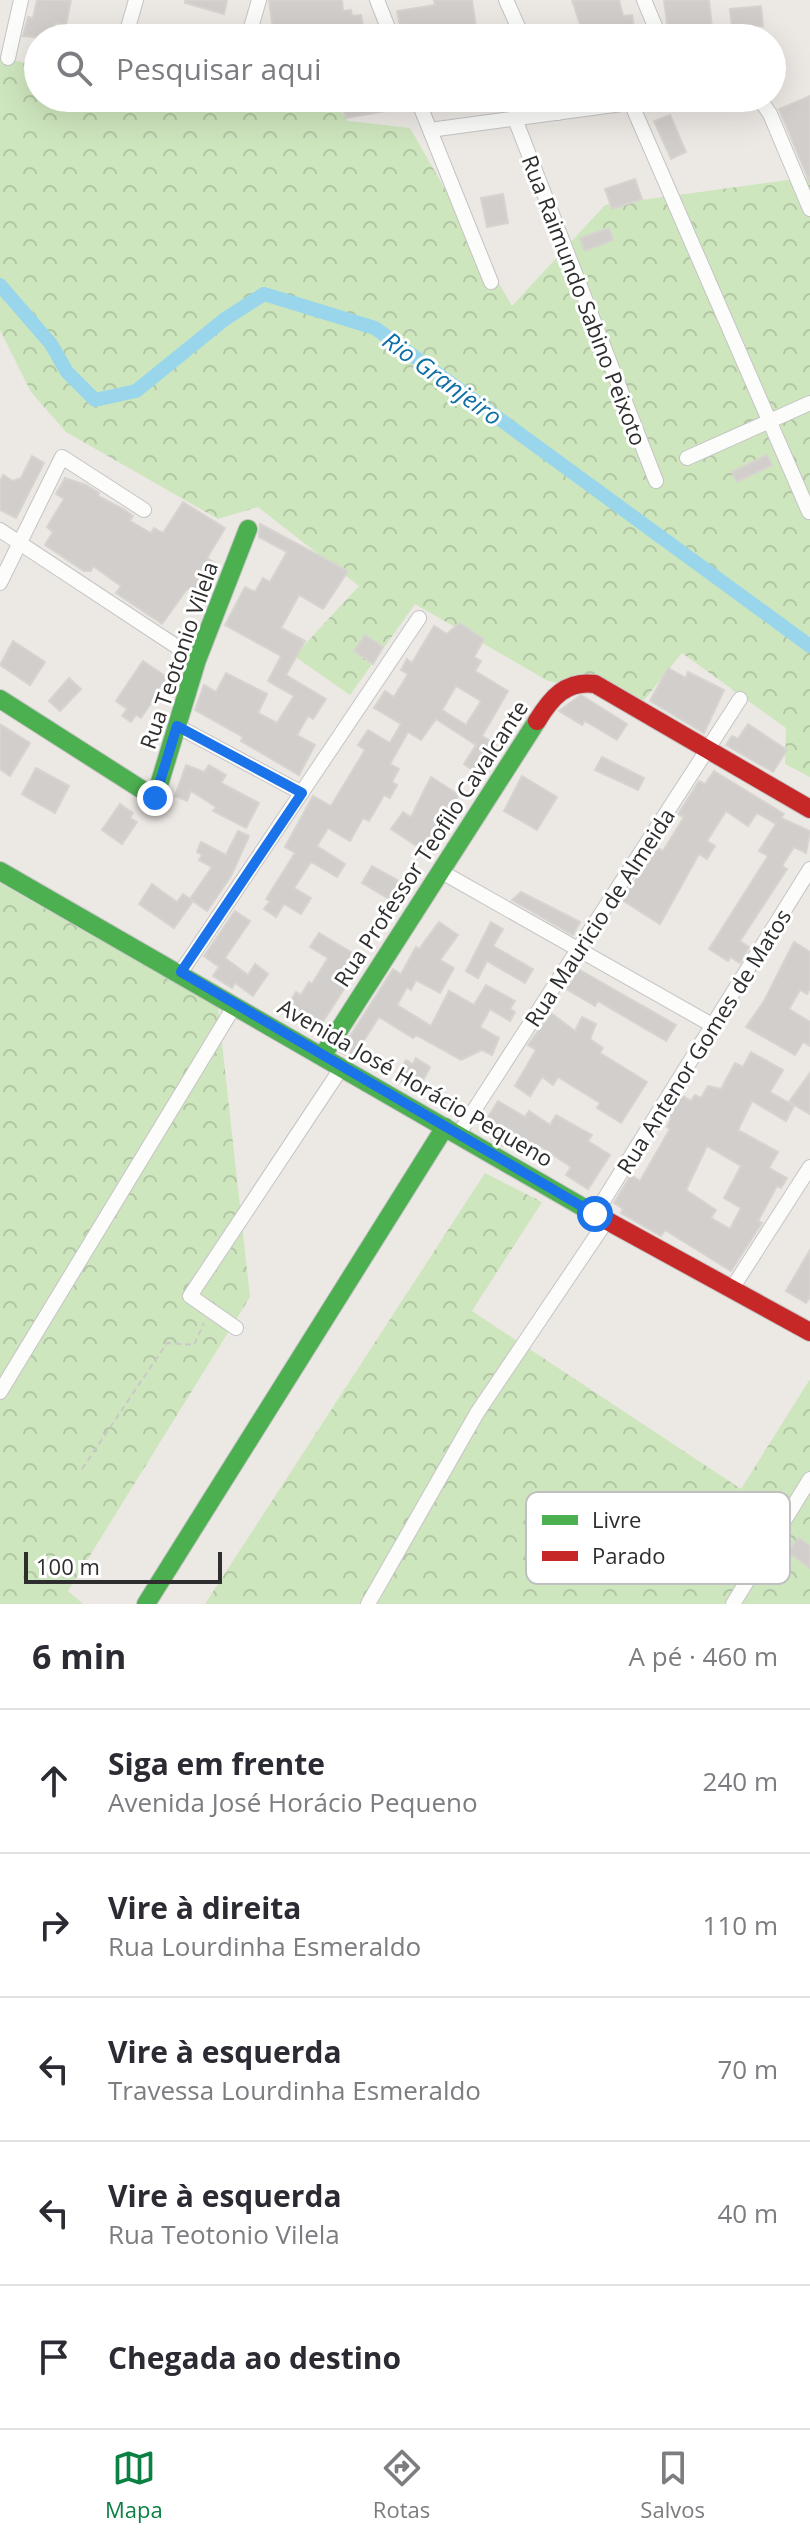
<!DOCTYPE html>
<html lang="pt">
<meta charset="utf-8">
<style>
:root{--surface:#fff;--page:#f7f7f7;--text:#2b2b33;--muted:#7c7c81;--line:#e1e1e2;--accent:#0b8043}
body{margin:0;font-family:"Open Sans",sans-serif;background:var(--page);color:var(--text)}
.scale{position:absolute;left:24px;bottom:20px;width:198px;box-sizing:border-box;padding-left:8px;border:4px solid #2e2e2e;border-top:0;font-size:22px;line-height:28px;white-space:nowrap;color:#2e2e2e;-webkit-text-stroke:6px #fff;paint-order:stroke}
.stop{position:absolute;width:24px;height:24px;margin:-18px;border:6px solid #1a73e8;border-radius:50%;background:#fff}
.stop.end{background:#1a73e8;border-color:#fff;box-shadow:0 2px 8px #0008}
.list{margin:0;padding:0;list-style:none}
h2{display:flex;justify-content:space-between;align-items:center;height:104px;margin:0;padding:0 32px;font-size:34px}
h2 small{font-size:26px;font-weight:400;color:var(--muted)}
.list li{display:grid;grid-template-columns:52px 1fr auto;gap:24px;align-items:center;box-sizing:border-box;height:144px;padding:0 32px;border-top:2px solid var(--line)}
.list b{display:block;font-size:30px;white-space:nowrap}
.list p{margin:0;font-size:26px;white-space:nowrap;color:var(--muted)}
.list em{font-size:26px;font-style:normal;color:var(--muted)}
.icon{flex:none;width:44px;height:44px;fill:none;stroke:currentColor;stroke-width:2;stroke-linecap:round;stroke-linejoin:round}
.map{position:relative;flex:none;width:810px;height:1604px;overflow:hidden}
.search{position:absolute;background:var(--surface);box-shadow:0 8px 32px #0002;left:24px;right:24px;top:24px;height:88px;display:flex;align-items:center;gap:20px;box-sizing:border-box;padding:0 28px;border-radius:44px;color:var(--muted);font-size:30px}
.sheet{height:824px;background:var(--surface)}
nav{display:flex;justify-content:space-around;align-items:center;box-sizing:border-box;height:112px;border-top:2px solid var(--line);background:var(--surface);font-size:22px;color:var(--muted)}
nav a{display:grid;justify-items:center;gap:4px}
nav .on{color:var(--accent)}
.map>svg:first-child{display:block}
.forest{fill:url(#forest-crowns)}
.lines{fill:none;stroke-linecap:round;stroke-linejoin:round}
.canal{stroke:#99d6ec;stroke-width:14}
.building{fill:#d1cecb;stroke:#d7d4d0;stroke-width:2;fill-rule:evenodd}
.street-casing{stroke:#c5c4c5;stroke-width:16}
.fast-casing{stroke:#c5c4c5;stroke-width:20}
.jam-casing{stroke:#c5c4c5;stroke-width:20}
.path{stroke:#c9c9c8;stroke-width:2;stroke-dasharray:6 4;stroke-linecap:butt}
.street{stroke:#fcfcfb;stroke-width:14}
.fast{stroke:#4caf50;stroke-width:18}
.jam{stroke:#c62828;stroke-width:18}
.route{stroke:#1a73e8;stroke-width:10}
.labels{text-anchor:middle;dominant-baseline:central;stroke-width:6;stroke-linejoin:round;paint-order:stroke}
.street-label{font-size:22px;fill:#2e2e2e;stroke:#fff}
.water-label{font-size:24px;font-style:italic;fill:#0d6fa3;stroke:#fff}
.key{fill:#fff;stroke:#c0c0c0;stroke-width:2}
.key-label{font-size:22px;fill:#2e2e2e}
</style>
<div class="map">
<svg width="810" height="1604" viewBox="0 0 810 1604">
<defs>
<pattern id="forest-crowns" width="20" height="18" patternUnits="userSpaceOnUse" patternTransform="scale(2)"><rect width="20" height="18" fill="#cee6be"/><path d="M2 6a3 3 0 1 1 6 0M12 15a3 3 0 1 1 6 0" fill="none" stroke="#b1c6a4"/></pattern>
</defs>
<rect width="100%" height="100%" fill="#ece8e4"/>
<g class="forest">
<polygon points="0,58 38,65 38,98 100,98 102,109 164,106 167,98 330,98 348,121 410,128 512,306 605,205 810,177 810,777 785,764 786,728 682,653 644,700 548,681 415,604 350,695 294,656 359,586 258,507 218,519 66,432 31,392 0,330"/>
<polygon points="0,883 218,1007 250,1297 68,1591 83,1604 0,1604"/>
<polygon points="485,1173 542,1202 472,1311 741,1489 810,1379 810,1604 205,1604"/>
</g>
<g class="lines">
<polyline class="canal" points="0,285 51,344 67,372 95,400 136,391 225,319 264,294 375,328 810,646"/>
</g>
<g class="building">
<polygon points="37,0 71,0 66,25 55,23 52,36 44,34 43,38 23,36 28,17 33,18"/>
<polygon points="185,0 227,0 224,14 185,3"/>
<polygon points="269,0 342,0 343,11 351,10 352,16 361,15 363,27 354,28 355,38 274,38"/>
<polygon points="434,0 472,0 476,28 490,26 492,38 411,38 408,24 400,26 397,11 435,5"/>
<polygon points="572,0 619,0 623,16 632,15 635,34 611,38 584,36"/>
<polygon points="664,0 709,0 712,28 724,26 726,38 675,38 674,32 668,31"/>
<polygon points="761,6 763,26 732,29 730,9"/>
<polygon points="810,96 810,183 779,109"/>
<polygon points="390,98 392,110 345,118 342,99"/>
<polygon points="670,115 686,152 671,159 654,121"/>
<polygon points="635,179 642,199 612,209 605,189"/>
<polygon points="503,194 508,223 487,227 481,198"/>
<polygon points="609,228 613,240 585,251 580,238"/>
<polygon points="767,455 772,465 737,482 732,472"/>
<polygon points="32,456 44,463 16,518 0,510 0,481 3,475 13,481 21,478"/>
<polygon points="65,478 86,485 99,493 98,496 125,510 133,516 130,521 151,533 154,528 163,533 183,502 225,528 207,558 215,563 196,594 187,589 162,624 116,593 121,586 93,566 91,571 84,571 45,545 53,532 47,527 64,499 56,494"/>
<polygon points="260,524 348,571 323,609 299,595 281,628 305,641 286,675 326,699 313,719 308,716 297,735 315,745 299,775 241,741 243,737 195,710 204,685 216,692 226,673 267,694 258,713 277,723 294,696 268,681 281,656 225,625 245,587 255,592 263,578 270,582 287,552 259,537"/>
<path d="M459,623L484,639L474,657L481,661L475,671L508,691L482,736L496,744L477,773L464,764L476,745L436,719L421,740L408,732L390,764L399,769L392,782L397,785L390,798L384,795L369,821L363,818L350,841L328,828L317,846L345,864L337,877L311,862L294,888L311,898L301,914L284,904L276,917L264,909L270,901L266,899L295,853L285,847L313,796L331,806L365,750L358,745L368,730L390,743L401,724L374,708L385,691L394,697L408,674L401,670L407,659L412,663L434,626L447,634ZM456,686L481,701L466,725L442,710Z"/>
<polygon points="365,635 383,647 373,664 354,651"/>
<polygon points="13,641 45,662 30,685 0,665"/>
<polygon points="143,661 168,678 141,718 136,715 131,722 122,716 127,709 116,701"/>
<polygon points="668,668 686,678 688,672 724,690 704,733 650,701"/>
<polygon points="69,678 81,689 60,711 49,701"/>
<polygon points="581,695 627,724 617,740 585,721 582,725 559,711"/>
<polygon points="0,724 30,743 10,776 0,769"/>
<polygon points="748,724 787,750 773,772 726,745 732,736 738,739"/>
<polygon points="602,757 644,778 638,790 595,770"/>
<polygon points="186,765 204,772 209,765 226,775 221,783 259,803 246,828 213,811 216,807 191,791 187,801 175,796"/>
<polygon points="36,768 69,786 55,813 22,794"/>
<polygon points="714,771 784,814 781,818 810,831 806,853 794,847 782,866 787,869 740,941 749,947 740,963 730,957 728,961 709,949 768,856 759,851 776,824 757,813 748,826 726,811 707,841 715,846 707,859 699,854 660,924 622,900 658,848 663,851 684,817 678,814 699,781 705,784"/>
<polygon points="522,776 557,797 537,830 504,811"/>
<polygon points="431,777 459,795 424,851 391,829 403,812 411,817"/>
<polygon points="120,804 133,813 130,818 137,822 122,844 102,830"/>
<polygon points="238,831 249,836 231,876 207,911 190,899 212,867 199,860 202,855 197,852 201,842 226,855"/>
<polygon points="372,866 406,885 396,903 362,883"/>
<polygon points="152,884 177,902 183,894 193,901 174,928 139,904"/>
<polygon points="521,892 580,922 573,935 512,900"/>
<polygon points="235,911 250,921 225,958 248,975 255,964 268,974 253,996 235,983 232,988 213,976 219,967 204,956"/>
<polygon points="439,922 458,935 440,960 454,968 440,993 416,980 411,990 407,987 397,1005 431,1026 449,991 474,1005 486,985 515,1001 510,1009 515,1012 510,1021 490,1009 480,1027 499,1038 492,1055 482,1050 461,1060 416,1035 413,1038 379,1017 352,1059 340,1052 393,969 401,974 416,947 419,949"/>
<polygon points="491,922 503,929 493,946 533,969 525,983 487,961 478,978 466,971"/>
<polygon points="319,933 363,959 319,1028 287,1008 296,992 301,995 309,982 312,984 328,958 310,947"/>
<polygon points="794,942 810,952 810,988 807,994 800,990 789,1009 810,1022 810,1046 803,1042 795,1055 746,1027 764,1001"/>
<polygon points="578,969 676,1025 666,1041 598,1001 595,1006 566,989"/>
<polygon points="551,1013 575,1031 582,1017 596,1024 590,1039 603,1048 600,1053 647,1082 621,1123 597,1108 600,1103 558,1077 553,1085 542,1077 530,1096 515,1086 536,1050 528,1045"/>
<path d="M751,1052L783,1070L770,1092L794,1106L786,1121L752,1101L738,1130L778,1152L769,1168L787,1178L781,1188L777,1186L758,1221L762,1223L731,1271L665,1230L661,1236L621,1213L623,1209L614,1203L631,1175L640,1181L670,1129L667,1127L671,1119L668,1117L681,1095L691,1101L695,1095L701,1098L708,1086L721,1089L735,1063L743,1067ZM707,1146L741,1166L724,1198L741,1208L730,1229L711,1218L716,1210L686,1190Z"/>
<polygon points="416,1058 430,1067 417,1091 395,1078 406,1060 413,1064"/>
<polygon points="810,1073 810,1114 789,1102"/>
<polygon points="498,1101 525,1117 529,1111 550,1125 556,1115 592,1135 588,1141 610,1155 588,1189 566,1175 571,1167 537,1144 530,1153 508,1138 503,1146 491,1139 495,1132 483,1125"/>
<polygon points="810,1250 810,1297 806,1303 786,1291"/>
<polygon points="799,1538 810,1546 810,1568 788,1552"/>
</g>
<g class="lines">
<g class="street-casing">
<g id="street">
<polyline points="377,0 392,38"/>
<polyline points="506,0 523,38"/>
<polyline points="644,0 660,38"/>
<polyline points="125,38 136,0"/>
<polyline points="248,38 259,0"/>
<polyline points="8,58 21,0"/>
<polyline points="417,98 491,282"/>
<polyline points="551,98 558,113"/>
<polyline points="759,98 770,114 810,209"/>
<polyline points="631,103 809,512"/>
<polyline points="515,119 656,481"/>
<polyline points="430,130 666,98"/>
<polyline points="687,458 810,403"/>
<polyline points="0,530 197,660"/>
<polyline points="0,583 62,457 144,510"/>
<polyline points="177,726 302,793"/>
<polyline points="440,871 712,1025"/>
<polyline points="181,972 419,618"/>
<polyline points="458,1135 740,699"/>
<polyline points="595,1214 810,869"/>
<polyline points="733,1287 810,1167"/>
<polyline points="236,1328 190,1296 342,1067"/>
<polyline points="0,1392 235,1005"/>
<polyline points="368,1604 477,1413 607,1220"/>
<polyline points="733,1604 810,1479"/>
</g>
</g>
<g class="fast-casing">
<g id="fast">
<polyline points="0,699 155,798 197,660 248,529"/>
<polyline points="0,871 593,1213"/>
<polyline points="323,1055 537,721"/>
<polyline points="146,1604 445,1127"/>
</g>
</g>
<g class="jam-casing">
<g id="jam">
<path d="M537,721C551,698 566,680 595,684L810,809"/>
<polyline points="593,1213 810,1332"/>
</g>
</g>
<polyline class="path" points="82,1469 167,1343 194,1345 204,1323"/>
<use href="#street" class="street"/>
<use href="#fast" class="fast"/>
<use href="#jam" class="jam"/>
</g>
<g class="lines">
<polyline class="route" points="155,798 177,726 302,793 181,972 595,1214"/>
</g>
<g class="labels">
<g class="street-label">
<text transform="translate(585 300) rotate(69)">Rua Raimundo Sabino Peixoto</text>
<text transform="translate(178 655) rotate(-71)">Rua Teotonio Vilela</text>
<text transform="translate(430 843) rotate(-57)">Rua Professor Teofilo Cavalcante</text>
<text transform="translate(599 917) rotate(-57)">Rua Mauricio de Almeida</text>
<text transform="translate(703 1041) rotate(-58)">Rua Antenor Gomes de Matos</text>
<text transform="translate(416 1082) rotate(30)">Avenida José Horácio Pequeno</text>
</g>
<g class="water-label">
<text transform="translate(443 378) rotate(36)">Rio Granjeiro</text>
</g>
</g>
<rect x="526" y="1492" width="264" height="92" rx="12" class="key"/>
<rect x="542" y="1515" width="36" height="10" fill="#4caf50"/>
<rect x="542" y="1551" width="36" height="10" fill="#c62828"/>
<g class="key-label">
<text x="592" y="1528">Livre</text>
<text x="592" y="1564">Parado</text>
</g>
</svg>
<div class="scale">100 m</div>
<div class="stop" style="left:595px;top:1214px"></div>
<div class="stop end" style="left:155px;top:798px"></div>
<div class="search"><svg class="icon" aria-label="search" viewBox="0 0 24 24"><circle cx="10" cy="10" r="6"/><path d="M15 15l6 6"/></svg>Pesquisar aqui</div>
</div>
<section class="sheet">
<h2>6 min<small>A pé · 460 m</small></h2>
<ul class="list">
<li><svg class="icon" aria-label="ahead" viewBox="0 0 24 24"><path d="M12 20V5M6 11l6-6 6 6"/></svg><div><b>Siga em frente</b><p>Avenida José Horácio Pequeno</p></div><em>240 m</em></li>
<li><svg class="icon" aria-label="right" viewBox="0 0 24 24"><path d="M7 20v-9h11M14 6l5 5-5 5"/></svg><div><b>Vire à direita</b><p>Rua Lourdinha Esmeraldo</p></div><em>110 m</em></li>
<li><svg class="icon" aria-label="left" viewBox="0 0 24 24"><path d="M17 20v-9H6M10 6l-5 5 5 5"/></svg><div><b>Vire à esquerda</b><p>Travessa Lourdinha Esmeraldo</p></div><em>70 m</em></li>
<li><svg class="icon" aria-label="left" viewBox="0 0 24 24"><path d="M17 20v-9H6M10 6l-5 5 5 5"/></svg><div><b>Vire à esquerda</b><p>Rua Teotonio Vilela</p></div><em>40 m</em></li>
<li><svg class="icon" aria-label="arrive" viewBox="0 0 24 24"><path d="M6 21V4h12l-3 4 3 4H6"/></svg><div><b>Chegada ao destino</b></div></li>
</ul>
</section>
<nav>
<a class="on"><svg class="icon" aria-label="map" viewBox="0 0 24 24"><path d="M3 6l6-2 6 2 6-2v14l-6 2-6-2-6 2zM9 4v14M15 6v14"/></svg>Mapa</a>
<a><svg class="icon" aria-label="directions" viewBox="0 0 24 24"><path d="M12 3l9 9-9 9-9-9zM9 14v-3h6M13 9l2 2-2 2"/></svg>Rotas</a>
<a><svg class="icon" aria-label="saved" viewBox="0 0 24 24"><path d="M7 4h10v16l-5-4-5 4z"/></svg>Salvos</a>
</nav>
